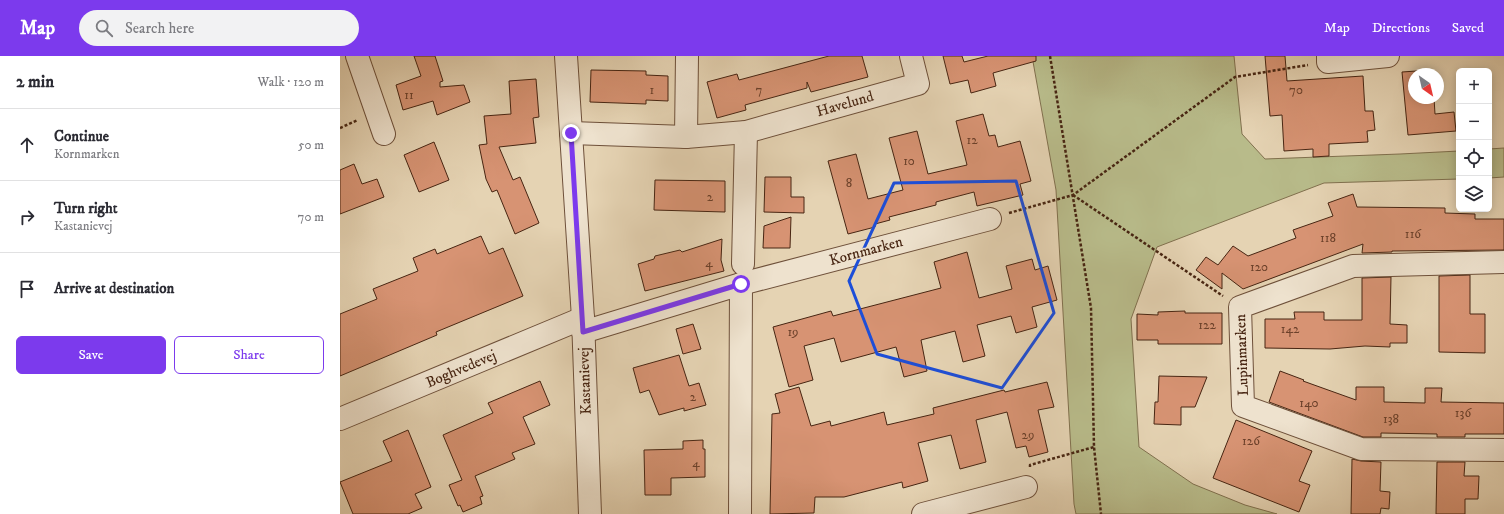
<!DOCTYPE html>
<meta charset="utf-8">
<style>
:root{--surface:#fff;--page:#f2f2f3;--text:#2b2b33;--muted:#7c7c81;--line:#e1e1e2;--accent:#7c3aed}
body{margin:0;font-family:"IM FELL DW Pica",serif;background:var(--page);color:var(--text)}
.controls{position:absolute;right:12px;top:12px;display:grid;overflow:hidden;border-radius:6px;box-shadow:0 2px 10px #0003}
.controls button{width:36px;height:36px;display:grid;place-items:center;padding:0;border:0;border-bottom:1px solid var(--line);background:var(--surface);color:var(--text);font:20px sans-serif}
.compass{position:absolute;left:1068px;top:12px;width:36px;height:36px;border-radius:50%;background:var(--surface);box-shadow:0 2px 10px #0003;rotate:146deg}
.stop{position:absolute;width:12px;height:12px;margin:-9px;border:3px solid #7c3aed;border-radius:50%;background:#fff}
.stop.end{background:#7c3aed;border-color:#fff;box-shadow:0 1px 4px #0008}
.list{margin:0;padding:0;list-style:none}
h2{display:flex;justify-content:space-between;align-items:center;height:52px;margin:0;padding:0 16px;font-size:17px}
h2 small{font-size:13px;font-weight:400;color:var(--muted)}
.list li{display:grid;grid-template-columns:26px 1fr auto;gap:12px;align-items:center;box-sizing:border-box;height:72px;padding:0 16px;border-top:1px solid var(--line)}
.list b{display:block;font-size:15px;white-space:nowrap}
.list p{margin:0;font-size:13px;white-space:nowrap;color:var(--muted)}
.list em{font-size:13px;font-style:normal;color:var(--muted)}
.actions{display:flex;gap:8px;padding:12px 16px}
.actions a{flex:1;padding:9px 0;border:1px solid var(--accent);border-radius:6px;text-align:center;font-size:14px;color:var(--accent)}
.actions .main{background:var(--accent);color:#fff}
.icon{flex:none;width:22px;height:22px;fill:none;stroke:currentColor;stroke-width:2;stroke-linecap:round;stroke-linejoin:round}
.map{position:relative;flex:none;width:1164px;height:458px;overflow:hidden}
header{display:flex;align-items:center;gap:24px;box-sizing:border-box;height:56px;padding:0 20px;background:var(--accent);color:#fff}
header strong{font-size:19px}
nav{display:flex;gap:22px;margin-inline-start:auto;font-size:14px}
.search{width:280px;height:36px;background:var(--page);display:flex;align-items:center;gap:10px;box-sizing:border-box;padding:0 14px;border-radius:22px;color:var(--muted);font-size:15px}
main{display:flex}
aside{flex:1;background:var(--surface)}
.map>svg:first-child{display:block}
.green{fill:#b8bb8a;stroke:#80704e}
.building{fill:#d79373;stroke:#472512}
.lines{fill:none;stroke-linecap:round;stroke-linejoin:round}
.minor-casing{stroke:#6e503a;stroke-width:24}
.path{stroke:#472512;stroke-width:2.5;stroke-dasharray:3 2;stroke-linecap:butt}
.minor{stroke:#eee2ce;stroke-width:22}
.route{stroke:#7c3aed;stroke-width:5}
.marked{fill:none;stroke:#1d4ed8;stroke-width:3;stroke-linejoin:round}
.labels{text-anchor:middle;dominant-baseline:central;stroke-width:3;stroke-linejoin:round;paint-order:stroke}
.number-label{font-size:13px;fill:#6b402a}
.street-label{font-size:15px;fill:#472512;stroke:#eee2ce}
</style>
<header>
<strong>Map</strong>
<div class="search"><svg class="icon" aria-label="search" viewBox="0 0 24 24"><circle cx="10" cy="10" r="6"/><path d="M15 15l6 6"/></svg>Search here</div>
<nav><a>Map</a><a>Directions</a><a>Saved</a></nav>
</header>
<main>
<aside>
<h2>2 min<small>Walk · 120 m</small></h2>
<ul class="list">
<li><svg class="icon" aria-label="ahead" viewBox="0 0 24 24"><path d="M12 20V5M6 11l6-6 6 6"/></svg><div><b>Continue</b><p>Kornmarken</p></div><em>50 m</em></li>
<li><svg class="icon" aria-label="right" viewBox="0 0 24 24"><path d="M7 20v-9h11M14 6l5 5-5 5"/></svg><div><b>Turn right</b><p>Kastanievej</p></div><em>70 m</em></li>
<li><svg class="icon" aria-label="arrive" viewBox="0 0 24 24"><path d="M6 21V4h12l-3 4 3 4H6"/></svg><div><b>Arrive at destination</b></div></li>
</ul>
<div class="actions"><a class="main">Save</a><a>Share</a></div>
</aside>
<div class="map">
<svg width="1164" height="458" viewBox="0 0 1164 458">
<rect width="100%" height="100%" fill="#e5d3b3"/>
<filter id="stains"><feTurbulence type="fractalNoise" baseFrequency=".005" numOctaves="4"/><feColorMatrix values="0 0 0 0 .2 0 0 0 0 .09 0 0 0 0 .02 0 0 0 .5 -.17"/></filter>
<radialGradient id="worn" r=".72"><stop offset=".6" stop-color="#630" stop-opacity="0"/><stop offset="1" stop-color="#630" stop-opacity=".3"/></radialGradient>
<g class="green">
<polygon points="692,0 894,0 902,78 925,103 1060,98 1119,95 1119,123 984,127 817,191 791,263 799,391 853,428 905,449 937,458 736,458 734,448 716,134"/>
<polygon points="1164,92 1164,121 1149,122 1149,93"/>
</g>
<g class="building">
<polygon points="74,0 95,0 103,25 100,26 100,31 124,29 130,46 97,59 93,45 63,54 56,29 81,20"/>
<polygon points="489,0 522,0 528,21 471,36 467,26 467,32 405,49 406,54 377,62 367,26 397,18 399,24"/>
<polygon points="603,0 622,0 624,6 648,0 696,0 696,5 653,17 656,30 631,37 628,24 610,28"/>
<polygon points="925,0 945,0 947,25 1023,20 1025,55 1033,55 1035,74 1027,75 1028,86 989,88 989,100 973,101 973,93 944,95 942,59 930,60"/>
<polygon points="251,14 306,15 306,19 328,20 328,45 306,44 306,48 250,46"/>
<polygon points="1091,14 1091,18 1074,18 1074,42 1094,42 1095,58 1114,56 1116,75 1068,79 1062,16"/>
<polygon points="196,23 199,61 193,62 196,87 159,91 173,124 180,121 199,167 175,178 157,134 152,136 146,123 139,89 147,88 144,60 171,58 169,25"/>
<polygon points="643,58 649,80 655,79 658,91 680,85 691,125 680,128 683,139 637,150 634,136 596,146 596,149 549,161 550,164 535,168 535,171 508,178 488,105 516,98 528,143 563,134 549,82 577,75 588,118 627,109 616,65"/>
<polygon points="94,86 109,124 79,136 64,99"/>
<polygon points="14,108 22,128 37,123 44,141 0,158 0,114"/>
<polygon points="425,121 451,121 451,141 464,141 464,157 424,156"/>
<polygon points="315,124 385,125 385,156 314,154"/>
<polygon points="1013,138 1017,151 1105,152 1105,157 1135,158 1135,163 1164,163 1164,194 1052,195 1052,196 1022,197 1023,188 903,233 882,217 882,233 856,214 866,201 878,209 893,190 908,200 956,182 953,174 993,160 988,147"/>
<polygon points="451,161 450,192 423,192 424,170"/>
<polygon points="141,180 149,198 163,192 183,240 96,276 97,279 0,320 0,258 37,243 33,233 78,215 73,202 95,193 97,198"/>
<polygon points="382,183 381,204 384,215 305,235 298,208 314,203 315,200 340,194 342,196"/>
<polygon points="627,196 639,242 672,233 666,210 692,203 695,214 708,210 717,244 692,251 697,271 676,277 671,260 637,269 645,300 623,306 615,275 581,284 587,315 564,321 556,291 501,306 494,282 464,290 473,324 449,331 433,271 491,255 493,260 601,232 594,206"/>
<polygon points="1130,219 1130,258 1145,258 1145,297 1099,296 1099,220"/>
<polygon points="1051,221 1050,268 1067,269 1067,287 1050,287 1050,291 1025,290 990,293 925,292 925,263 955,263 954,256 984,256 984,264 1022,264 1022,222"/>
<polygon points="845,255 845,257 882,257 882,288 818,288 818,284 797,284 797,258 818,259 818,256"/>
<polygon points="353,268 361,293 343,298 336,273"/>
<polygon points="339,299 349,330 359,327 366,349 344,355 344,352 319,359 309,334 300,337 293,312"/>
<polygon points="940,315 964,324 963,325 1016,344 1016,331 1044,331 1044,346 1085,347 1085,332 1102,332 1101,346 1164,347 1164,378 1125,378 1125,381 1097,381 1097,378 1041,377 1041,381 1023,381 929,346"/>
<polygon points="819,320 867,321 855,351 841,351 841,369 814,368 815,346 818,346"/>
<polygon points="200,325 210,349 183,361 195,388 172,397 175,403 135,420 143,440 140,441 142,448 123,456 120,449 118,450 109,429 122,424 103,379 153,357 148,347"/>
<polygon points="707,326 714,351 698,354 708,396 689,401 686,390 676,392 667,356 636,364 646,406 620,413 611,379 578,387 588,425 563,432 562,426 504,441 475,441 474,457 430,458 432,358 440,357 435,338 459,331 471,370 490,365 491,370 544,356 547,369 594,358 593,352 664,334 665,336"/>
<polygon points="896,364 972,395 959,425 970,429 959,456 873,422"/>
<polygon points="68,374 91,431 75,438 82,452 68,458 13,458 0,426 52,405 43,385"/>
<polygon points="363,384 363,393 365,393 365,421 331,422 331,439 305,439 304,394 343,393 343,385"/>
<polygon points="1012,403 1021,405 1041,406 1040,435 1050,436 1049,453 1041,452 1040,458 1011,458"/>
<polygon points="1097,406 1125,406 1124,420 1139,420 1138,443 1125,443 1125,458 1096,458"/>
</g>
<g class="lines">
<g class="minor-casing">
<g id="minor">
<polyline points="17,0 44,78"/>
<polyline points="226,0 243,262 250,458"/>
<polyline points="988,0 988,6 1048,0"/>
<polyline points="231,77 346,81 406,76 578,28 571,0"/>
<polyline points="346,81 347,0"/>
<polyline points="1164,206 1013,210 900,251 903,350 1021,393 1164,394"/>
<polyline points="403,208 406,76"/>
<polyline points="243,276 401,228 650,163"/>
<polyline points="0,363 243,262"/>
<polyline points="400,458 401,228"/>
<polyline points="583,458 686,431"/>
</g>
</g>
<g class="path">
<polyline points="710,0 751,252 754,391 761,458"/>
<polyline points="0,72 18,64"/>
<polyline points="733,139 883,240"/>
<polyline points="669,157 733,139 895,21 968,9"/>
<polyline points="690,411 690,409 754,391"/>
</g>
<use href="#minor" class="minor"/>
</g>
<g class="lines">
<polyline class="route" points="231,77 243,276 401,228"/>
</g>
<path class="marked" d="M676,125L714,257L662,332L537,298L509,225L554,127Z"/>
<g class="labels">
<g class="number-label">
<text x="312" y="34">1</text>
<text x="419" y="34">7</text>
<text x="956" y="34">70</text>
<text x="69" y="39">11</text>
<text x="632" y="84">12</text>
<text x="569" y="105">10</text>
<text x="509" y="127">8</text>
<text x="370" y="141">2</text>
<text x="1073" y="178">116</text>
<text x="988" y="182">118</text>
<text x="369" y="207">4</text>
<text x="919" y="211">120</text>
<text x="867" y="269">122</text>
<text x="950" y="273">142</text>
<text x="453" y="276">19</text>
<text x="353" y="341">2</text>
<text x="969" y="347">140</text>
<text x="1123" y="357">136</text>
<text x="1051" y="363">138</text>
<text x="688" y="379">29</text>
<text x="911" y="385">126</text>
<text x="356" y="407">4</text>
</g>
<g class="street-label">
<text transform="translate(505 48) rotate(-16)">Havelund</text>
<text transform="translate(526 195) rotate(-15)">Kornmarken</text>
<text transform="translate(902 299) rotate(-92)">Lupinmarken</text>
<text transform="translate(121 313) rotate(-23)">Boghvedevej</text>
<text transform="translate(245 325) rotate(-92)">Kastanievej</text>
</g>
</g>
<rect width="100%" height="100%" filter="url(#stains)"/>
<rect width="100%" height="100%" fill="url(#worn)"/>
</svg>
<div class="controls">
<button>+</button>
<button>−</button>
<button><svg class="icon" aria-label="locate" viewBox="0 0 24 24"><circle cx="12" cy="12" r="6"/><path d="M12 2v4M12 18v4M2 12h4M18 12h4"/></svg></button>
<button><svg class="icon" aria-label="layers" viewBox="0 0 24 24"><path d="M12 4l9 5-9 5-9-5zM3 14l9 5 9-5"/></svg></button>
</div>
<svg class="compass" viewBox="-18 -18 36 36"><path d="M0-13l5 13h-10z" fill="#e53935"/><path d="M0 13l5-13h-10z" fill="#7c7c81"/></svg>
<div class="stop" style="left:401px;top:228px"></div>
<div class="stop end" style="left:231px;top:77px"></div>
</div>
</main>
